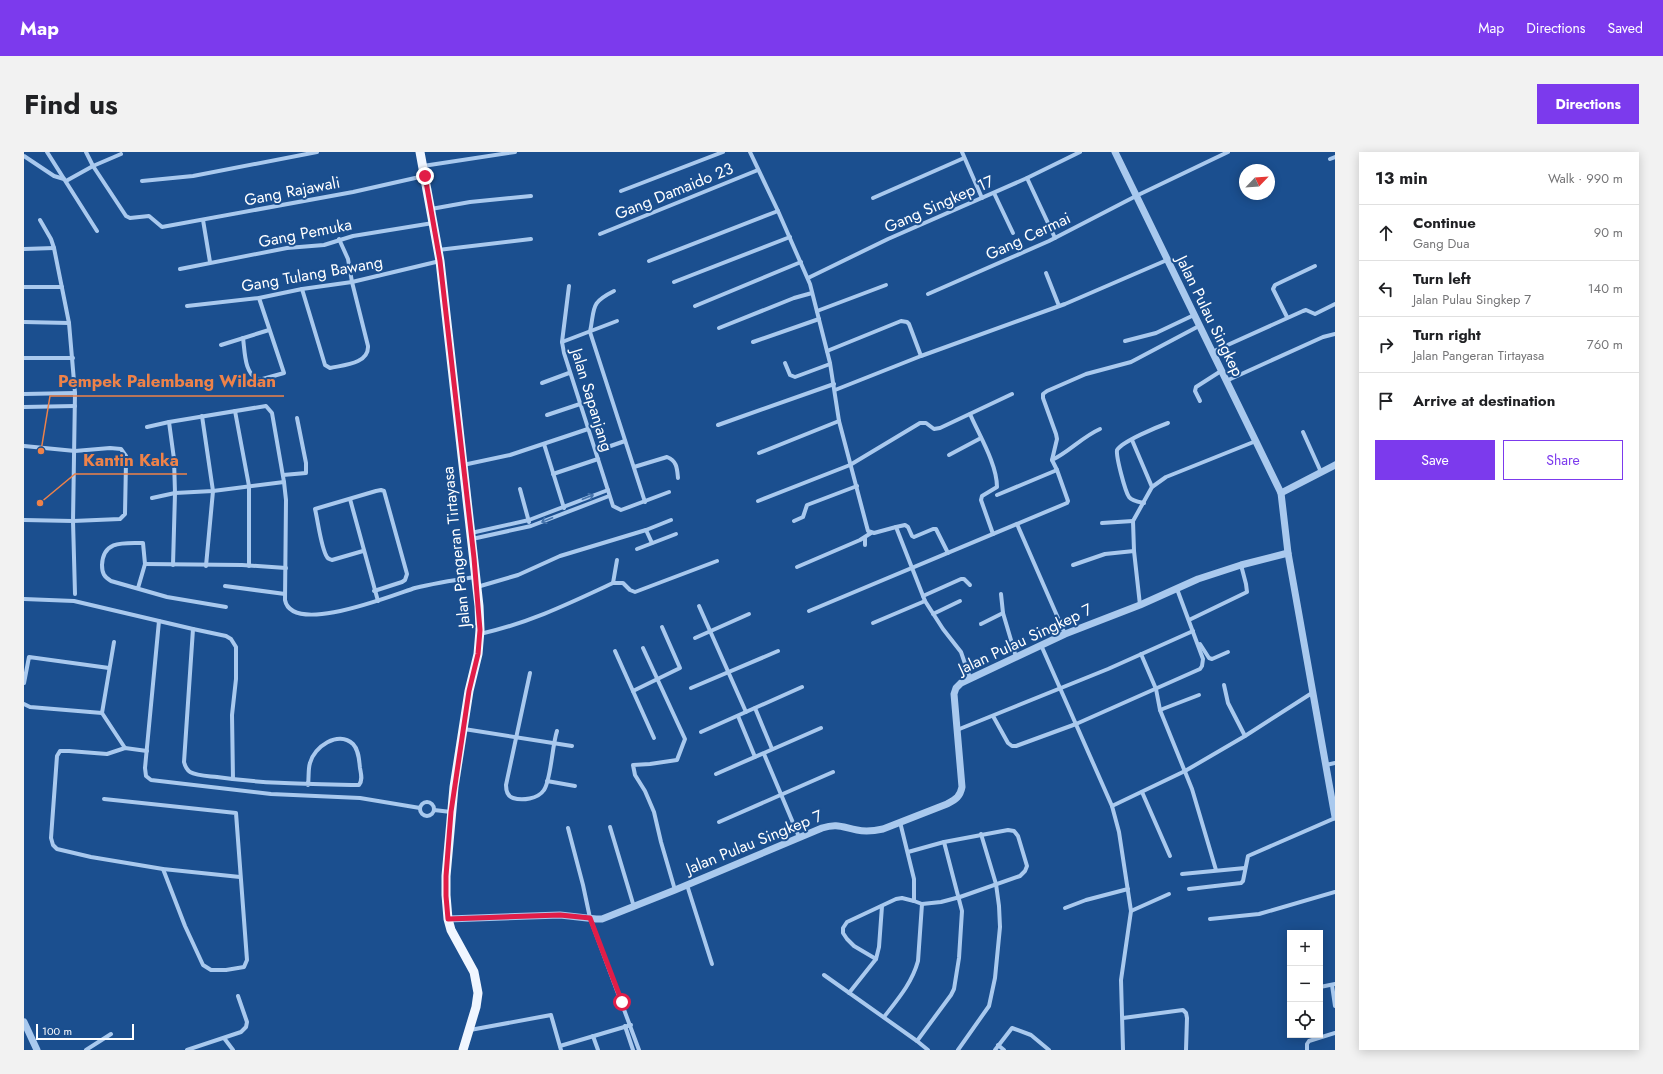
<!DOCTYPE html>
<meta charset="utf-8">
<style>
:root{--surface:#fff;--page:#f2f2f2;--text:#202124;--muted:#757577;--line:#e0e0e0;--accent:#7c3aed}
body{margin:0;font-family:Jost,sans-serif;background:var(--page);color:var(--text)}
.controls{position:absolute;right:12px;bottom:12px;display:grid;overflow:hidden;border-radius:0px;box-shadow:0 2px 10px #0003}
.controls button{width:36px;height:36px;display:grid;place-items:center;padding:0;border:0;border-bottom:1px solid var(--line);background:var(--surface);color:var(--text);font:20px sans-serif}
.compass{position:absolute;left:1215px;top:12px;width:36px;height:36px;border-radius:50%;background:var(--surface);box-shadow:0 2px 10px #0003;rotate:65deg}
.scale{position:absolute;left:12px;bottom:10px;width:98px;box-sizing:border-box;padding-left:4px;border:2px solid #fff;border-top:0;font-size:11px;line-height:14px;white-space:nowrap;color:#fff;-webkit-text-stroke:3px #1b4f8f;paint-order:stroke}
.stop{position:absolute;width:12px;height:12px;margin:-9px;border:3px solid #e11d48;border-radius:50%;background:#fff}
.stop.end{background:#e11d48;border-color:#fff;box-shadow:0 1px 4px #0008}
.list{margin:0;padding:0;list-style:none}
h2{display:flex;justify-content:space-between;align-items:center;height:52px;margin:0;padding:0 16px;font-size:17px}
h2 small{font-size:13px;font-weight:400;color:var(--muted)}
.list li{display:grid;grid-template-columns:26px 1fr auto;gap:12px;align-items:center;box-sizing:border-box;height:56px;padding:0 16px;border-top:1px solid var(--line)}
.list b{display:block;font-size:15px;white-space:nowrap}
.list p{margin:0;font-size:13px;white-space:nowrap;color:var(--muted)}
.list em{font-size:13px;font-style:normal;color:var(--muted)}
.actions{display:flex;gap:8px;padding:12px 16px}
.actions a{flex:1;padding:9px 0;border:1px solid var(--accent);border-radius:0px;text-align:center;font-size:14px;color:var(--accent)}
.actions .main{background:var(--accent);color:#fff}
.icon{flex:none;width:22px;height:22px;fill:none;stroke:currentColor;stroke-width:2;stroke-linecap:round;stroke-linejoin:round}
.map{position:relative;flex:none;width:1311px;height:898px;overflow:hidden;border-radius:0px}
header{display:flex;align-items:center;gap:24px;box-sizing:border-box;height:56px;padding:0 20px;background:var(--accent);color:#fff}
header strong{font-size:19px}
nav{display:flex;gap:22px;margin-inline-start:auto;font-size:14px}
.intro{display:flex;align-items:center;justify-content:space-between;box-sizing:border-box;height:96px;padding:0 24px}
h1{margin:0;font-size:28px}
.button{padding:10px 18px;border-radius:0px;background:var(--accent);color:#fff;font-size:14px;font-weight:700}
main{display:flex;gap:24px;padding:0 24px}
aside{flex:1;background:var(--surface);border-radius:0px;box-shadow:0 2px 10px #0003}
.map>svg:first-child{display:block}
.lines{fill:none;stroke-linecap:round;stroke-linejoin:round}
.minor{stroke:#a9c9ee;stroke-width:4}
.tertiary{stroke:#a9c9ee;stroke-width:7}
.primary{stroke:#f0f6ff;stroke-width:9}
.oneway{stroke:#4674ac}
.route{stroke:#e11d48;stroke-width:5}
.labels{text-anchor:middle;dominant-baseline:central;stroke-width:4;stroke-linejoin:round;paint-order:stroke}
.street-label{font-size:16px;fill:#fff;stroke:#1b4f8f}
.leader{fill:none;stroke:#ee8249;stroke-width:1.5}
.callout-dot{fill:#ee8249;stroke:#1b4f8f;stroke-width:1.5}
.callout-label{font-size:17px;text-anchor:middle;font-weight:bold;fill:#ee8249;stroke:#1b4f8f;stroke-width:4;stroke-linejoin:round;paint-order:stroke}
</style>
<header>
<strong>Map</strong>
<nav><a>Map</a><a>Directions</a><a>Saved</a></nav>
</header>
<div class="intro"><h1>Find us</h1><a class="button">Directions</a></div>
<main>
<div class="map">
<svg width="1311" height="898" viewBox="0 0 1311 898">
<rect width="100%" height="100%" fill="#1b4f8f"/>
<g class="lines">
<g class="minor">
<polyline points="23,0 73,79"/>
<polyline points="62,0 69,14 102,64 106,66 125,64 138,75 329,40 400,24"/>
<polyline points="726,0 754,59 786,132 806,211 815,269 844,379 850,381 872,375 901,449 919,477 937,500 946,526"/>
<polyline points="938,0 958,46"/>
<polyline points="0,4 30,24 40,27"/>
<polyline points="1306,7 1311,5"/>
<polyline points="399,14 491,0"/>
<polyline points="1003,26 1031,86"/>
<polyline points="42,29 69,14 97,2"/>
<polyline points="118,29 169,24 293,0"/>
<polyline points="597,39 699,0"/>
<polyline points="970,41 989,81"/>
<polyline points="849,46 940,6"/>
<polyline points="407,57 446,50 507,44"/>
<polyline points="16,68 27,87 30,96 45,171 51,241 49,369 51,442"/>
<polyline points="179,68 186,110"/>
<polyline points="576,82 734,18"/>
<polyline points="0,97 30,96"/>
<polyline points="414,98 507,87"/>
<polyline points="625,109 754,59"/>
<polyline points="156,117 263,96 300,93 329,84 409,71"/>
<polyline points="1022,121 1035,154"/>
<polyline points="784,126 864,87 1003,26 1056,0"/>
<polyline points="650,130 766,85"/>
<polyline points="545,134 538,190 540,201 589,354 597,358 645,340"/>
<polyline points="0,135 38,135"/>
<path d="M278,137L301,213L306,216C319,213 345,212 344,194L328,130L324,107L315,87"/>
<path d="M590,139C566,151 571,155 566,180L621,350"/>
<polyline points="904,142 1025,89 1112,44 1204,0"/>
<polyline points="163,154 235,146 278,137 328,130 416,109"/>
<polyline points="671,154 777,110"/>
<polyline points="793,159 862,133"/>
<polyline points="1263,165 1249,137 1251,133 1291,114"/>
<polyline points="0,170 45,171"/>
<polyline points="695,176 770,146 788,141"/>
<path d="M219,186C221,200 220,222 235,228L260,221L235,146"/>
<polyline points="1101,189 1132,181 1170,163"/>
<polyline points="538,190 593,169"/>
<polyline points="729,190 795,167"/>
<polyline points="197,193 245,178"/>
<polyline points="803,199 877,169 883,170 885,172 897,204"/>
<polyline points="1188,200 1279,159 1282,158 1291,162 1311,152"/>
<polyline points="0,206 49,206"/>
<polyline points="761,211 766,223 771,225 806,212"/>
<polyline points="1202,229 1299,185 1311,182"/>
<polyline points="518,231 545,221"/>
<polyline points="811,238 897,204 1041,152 1143,108"/>
<polyline points="0,242 51,241"/>
<polyline points="1176,249 1171,239 1172,235 1197,219"/>
<polyline points="0,255 51,254"/>
<polyline points="211,259 225,334 225,414"/>
<path d="M946,262C955,283 973,312 973,335L958,344L957,348L969,382"/>
<polyline points="523,263 556,252"/>
<polyline points="178,264 189,339 182,414"/>
<polyline points="145,270 150,307 151,341 149,413"/>
<polyline points="694,273 810,232"/>
<path d="M123,275L145,270L242,254L248,261L260,330L262,348L261,448C268,484 369,443 391,436C411,431 431,428 451,425"/>
<polyline points="1279,280 1297,320"/>
<polyline points="1108,288 1128,335"/>
<polyline points="520,292 540,356"/>
<polyline points="0,294 51,299 86,296 97,297 102,304 102,310 101,362 96,367 49,369 0,368"/>
<polyline points="572,299 601,289"/>
<polyline points="735,301 815,269"/>
<polyline points="925,303 957,286"/>
<polyline points="1028,308 1033,287 1032,282 1019,246 1019,242 1023,239 1062,222 1107,210 1175,174"/>
<polyline points="121,313 150,307"/>
<polyline points="439,313 486,303 564,277"/>
<path d="M610,315L643,305C653,309 653,316 654,326"/>
<path d="M1033,318L1028,308C1045,300 1058,285 1076,277"/>
<polyline points="529,322 574,307"/>
<polyline points="259,323 282,321 282,311 273,266"/>
<polyline points="496,337 505,370"/>
<polyline points="128,346 151,341 189,339 260,330"/>
<polyline points="326,347 354,449"/>
<polyline points="734,349 826,313 896,271 902,271 910,277 916,276 988,242"/>
<path d="M1120,351C1115,350 1108,349 1105,345C1101,339 1092,305 1093,298C1099,289 1133,275 1144,271"/>
<polyline points="770,369 779,365 783,353 833,334"/>
<polyline points="1078,371 1109,369"/>
<polyline points="993,372 1041,482"/>
<polyline points="872,375 881,373 884,375 888,384 890,385 909,377 912,377 924,401"/>
<polyline points="622,378 628,391"/>
<polyline points="447,381 505,368 584,338"/>
<polyline points="841,386 841,393"/>
<polyline points="448,387 507,374 585,344"/>
<polyline points="613,397 652,382"/>
<path d="M339,399L308,408C306,407 304,407 303,405C297,396 294,369 291,357L352,339L357,338L360,339L383,422L381,428L378,430L350,439"/>
<polyline points="121,412 218,413 262,416"/>
<polyline points="1049,413 1081,402 1110,399"/>
<polyline points="773,415 836,388 847,381"/>
<polyline points="589,431 593,408"/>
<polyline points="201,434 261,442"/>
<polyline points="453,435 494,423 536,404 622,378 647,368"/>
<path d="M114,436L121,412L119,391C100,391 79,388 78,413C78,421 80,425 87,429L143,445L202,455"/>
<polyline points="977,442 979,461 992,505"/>
<polyline points="899,444 937,427 940,427 946,433"/>
<polyline points="0,447 50,449 169,477 202,484 207,487 212,495 212,527 208,563 209,627"/>
<polyline points="1116,453 1110,399 1109,369 1128,335 1142,325 1232,289"/>
<polyline points="675,454 722,560"/>
<polyline points="785,459 1043,351 1044,349 1033,318 973,343"/>
<polyline points="909,462 936,449"/>
<polyline points="1165,468 1223,440 1222,432 1217,413"/>
<polyline points="135,469 121,616 122,624 127,628 247,642 336,646 396,656"/>
<polyline points="849,471 901,449"/>
<polyline points="957,472 979,461"/>
<path d="M169,477L160,610C161,614 162,617 166,620C173,624 185,624 193,625C240,632 287,632 335,633C339,628 337,622 336,616C335,608 335,598 329,592C314,578 290,595 286,611C284,617 285,626 284,633"/>
<path d="M456,482C505,471 544,452 589,431H599L606,438L611,440L693,409"/>
<polyline points="671,486 725,462"/>
<polyline points="1176,492 1185,506 1188,507 1204,500"/>
<polyline points="1017,493 1088,654 1095,680 1107,759 1097,828 1099,898"/>
<polyline points="619,496 661,587 653,608 626,612 609,613 611,623 621,639 630,660 637,690 651,738"/>
<polyline points="591,499 630,586"/>
<polyline points="1117,502 1132,537 1136,558 1168,637 1192,718"/>
<path d="M506,521L482,633C482,639 483,644 489,646C498,649 514,647 520,638C527,628 528,594 533,579"/>
<polyline points="0,531 5,505 85,516"/>
<polyline points="1200,533 1204,551 1221,584"/>
<polyline points="667,536 754,499"/>
<polyline points="609,539 656,516 638,475"/>
<polyline points="0,552 6,555 78,561 90,490"/>
<polyline points="731,556 748,597"/>
<polyline points="1136,558 1175,543"/>
<polyline points="78,561 101,596"/>
<polyline points="714,564 731,605"/>
<polyline points="969,564 984,591 988,594 992,594 1052,572 1176,517 1178,514 1179,507 1153,437"/>
<polyline points="440,577 548,594"/>
<polyline points="933,578 1084,517 1169,479"/>
<polyline points="677,580 778,535"/>
<polyline points="123,599 101,596 83,602 45,599 36,599 33,604 27,686 29,693 33,697 67,705 139,717 216,725"/>
<polyline points="740,602 775,685"/>
<polyline points="1302,613 1311,611"/>
<polyline points="692,622 797,576"/>
<polyline points="523,629 551,634"/>
<polyline points="1118,640 1146,704"/>
<polyline points="80,647 212,661 223,808 220,815 202,818 187,818 179,813 161,774 139,717"/>
<circle cx="403" cy="657" r="7"/>
<polyline points="1088,654 1161,619 1221,584 1288,541"/>
<polyline points="410,658 427,660"/>
<polyline points="695,670 809,620"/>
<polyline points="876,670 890,727 890,749"/>
<polyline points="586,675 610,755"/>
<polyline points="544,676 559,733 566,766 615,898"/>
<polyline points="1158,722 1221,716"/>
<polyline points="663,733 688,812"/>
<polyline points="1165,737 1217,731 1219,729 1224,704 1311,666"/>
<polyline points="1041,756 1062,748 1104,737"/>
<polyline points="1107,759 1145,742"/>
<polyline points="1186,767 1235,762 1311,740"/>
<polyline points="852,807 830,794 823,787 819,781 819,776 823,770 872,747 878,746 890,749 898,752 917,750 936,745 996,724 1001,719 1003,714 994,684 990,679 984,678 920,690 884,700"/>
<polyline points="800,823 893,889 904,898"/>
<polyline points="1308,833 1311,854"/>
<polyline points="1296,835 1311,832"/>
<polyline points="825,841 852,807 855,795 858,754"/>
<path d="M860,865C874,847 888,831 894,809L898,752"/>
<polyline points="1099,866 1159,858 1162,861 1163,866 1162,898"/>
<polyline points="601,874 609,898"/>
<polyline points="446,878 527,863 537,898"/>
<polyline points="569,884 574,898"/>
<polyline points="200,886 209,898"/>
<polyline points="893,889 927,843 930,837 935,806 938,759 920,690"/>
<polyline points="974,893 980,898"/>
<polyline points="536,894 607,873"/>
<polyline points="62,898 87,882"/>
<polyline points="163,898 217,880 222,875 223,870 214,844"/>
<polyline points="934,898 965,854 971,826 976,775 975,754 972,732 957,682"/>
<polyline points="971,898 988,876 1007,883 1025,898"/>
<polyline points="1283,898 1283,892 1285,889 1311,881"/>
</g>
<g class="tertiary">
<polyline points="1091,0 1257,341 1264,401 1311,665"/>
<polyline points="1257,341 1311,313"/>
<path d="M424,767L536,763L572,767H578L651,738L798,676C813,671 818,675 833,678C842,680 850,679 859,677L923,652C932,647 936,645 938,635L930,542L932,536L937,531L1041,482L1116,453L1174,427L1217,413L1264,401"/>
<polyline points="0,870 13,898"/>
</g>
<polyline class="primary" points="396,0 416,109 455,454 456,478 454,502 445,539 430,635 422,724 422,743 424,767 427,778 450,820 454,841 452,855 439,898"/>
</g>
<defs><path id="oneway-shaft" d="M-6 0H5M1.5-3L5.5 0L1.5 3" fill="none" stroke-width="1.6" stroke-linecap="round" stroke-linejoin="round"/></defs>
<g class="oneway">
<use href="#oneway-shaft" transform="translate(564 345) rotate(-21)"/>
<use href="#oneway-shaft" transform="translate(523 368) rotate(158)"/>
</g>
<g class="lines">
<polyline class="route" points="401,24 416,109 450,406 456,478 454,502 445,539 427,660 422,724 422,744 424,767 536,763 566,766 598,850"/>
</g>
<g class="labels">
<g class="street-label">
<text transform="translate(268 39) rotate(-11)">Gang Rajawali</text>
<text transform="translate(650 39) rotate(-22)">Gang Damaido 23</text>
<text transform="translate(915 52) rotate(-24)">Gang Singkep 17</text>
<text transform="translate(281 81) rotate(-11)">Gang Pemuka</text>
<text transform="translate(1004 84) rotate(-25)">Gang Cermai</text>
<text transform="translate(288 122) rotate(-10)">Gang Tulang Bawang</text>
<text transform="translate(1186 164) rotate(64)">Jalan Pulau Singkep</text>
<text transform="translate(568 248) rotate(73)">Jalan Sapanjang</text>
<text transform="translate(432 395) rotate(-96)">Jalan Pangeran Tirtayasa</text>
<text transform="translate(1001 487) rotate(-25)">Jalan Pulau Singkep 7</text>
<text transform="translate(730 690) rotate(-22)">Jalan Pulau Singkep 7</text>
</g>
</g>
<path class="leader" d="M17 299L26 244H260M16 351L51 322H163"/>
<g class="callout-dot">
<circle cx="17" cy="299" r="4"/>
<circle cx="16" cy="351" r="4"/>
</g>
<g class="callout-label">
<text x="143" y="235">Pempek Palembang Wildan</text>
<text x="107" y="314">Kantin Kaka</text>
</g>
</svg>
<div class="controls">
<button>+</button>
<button>−</button>
<button><svg class="icon" aria-label="locate" viewBox="0 0 24 24"><circle cx="12" cy="12" r="6"/><path d="M12 2v4M12 18v4M2 12h4M18 12h4"/></svg></button>
</div>
<svg class="compass" viewBox="-18 -18 36 36"><path d="M0-13l5 13h-10z" fill="#e53935"/><path d="M0 13l5-13h-10z" fill="#757577"/></svg>
<div class="scale">100 m</div>
<div class="stop" style="left:598px;top:850px"></div>
<div class="stop end" style="left:401px;top:24px"></div>
</div>
<aside>
<h2>13 min<small>Walk · 990 m</small></h2>
<ul class="list">
<li><svg class="icon" aria-label="ahead" viewBox="0 0 24 24"><path d="M12 20V5M6 11l6-6 6 6"/></svg><div><b>Continue</b><p>Gang Dua</p></div><em>90 m</em></li>
<li><svg class="icon" aria-label="left" viewBox="0 0 24 24"><path d="M17 20v-9H6M10 6l-5 5 5 5"/></svg><div><b>Turn left</b><p>Jalan Pulau Singkep 7</p></div><em>140 m</em></li>
<li><svg class="icon" aria-label="right" viewBox="0 0 24 24"><path d="M7 20v-9h11M14 6l5 5-5 5"/></svg><div><b>Turn right</b><p>Jalan Pangeran Tirtayasa</p></div><em>760 m</em></li>
<li><svg class="icon" aria-label="arrive" viewBox="0 0 24 24"><path d="M6 21V4h12l-3 4 3 4H6"/></svg><div><b>Arrive at destination</b></div></li>
</ul>
<div class="actions"><a class="main">Save</a><a>Share</a></div>
</aside>
</main>
